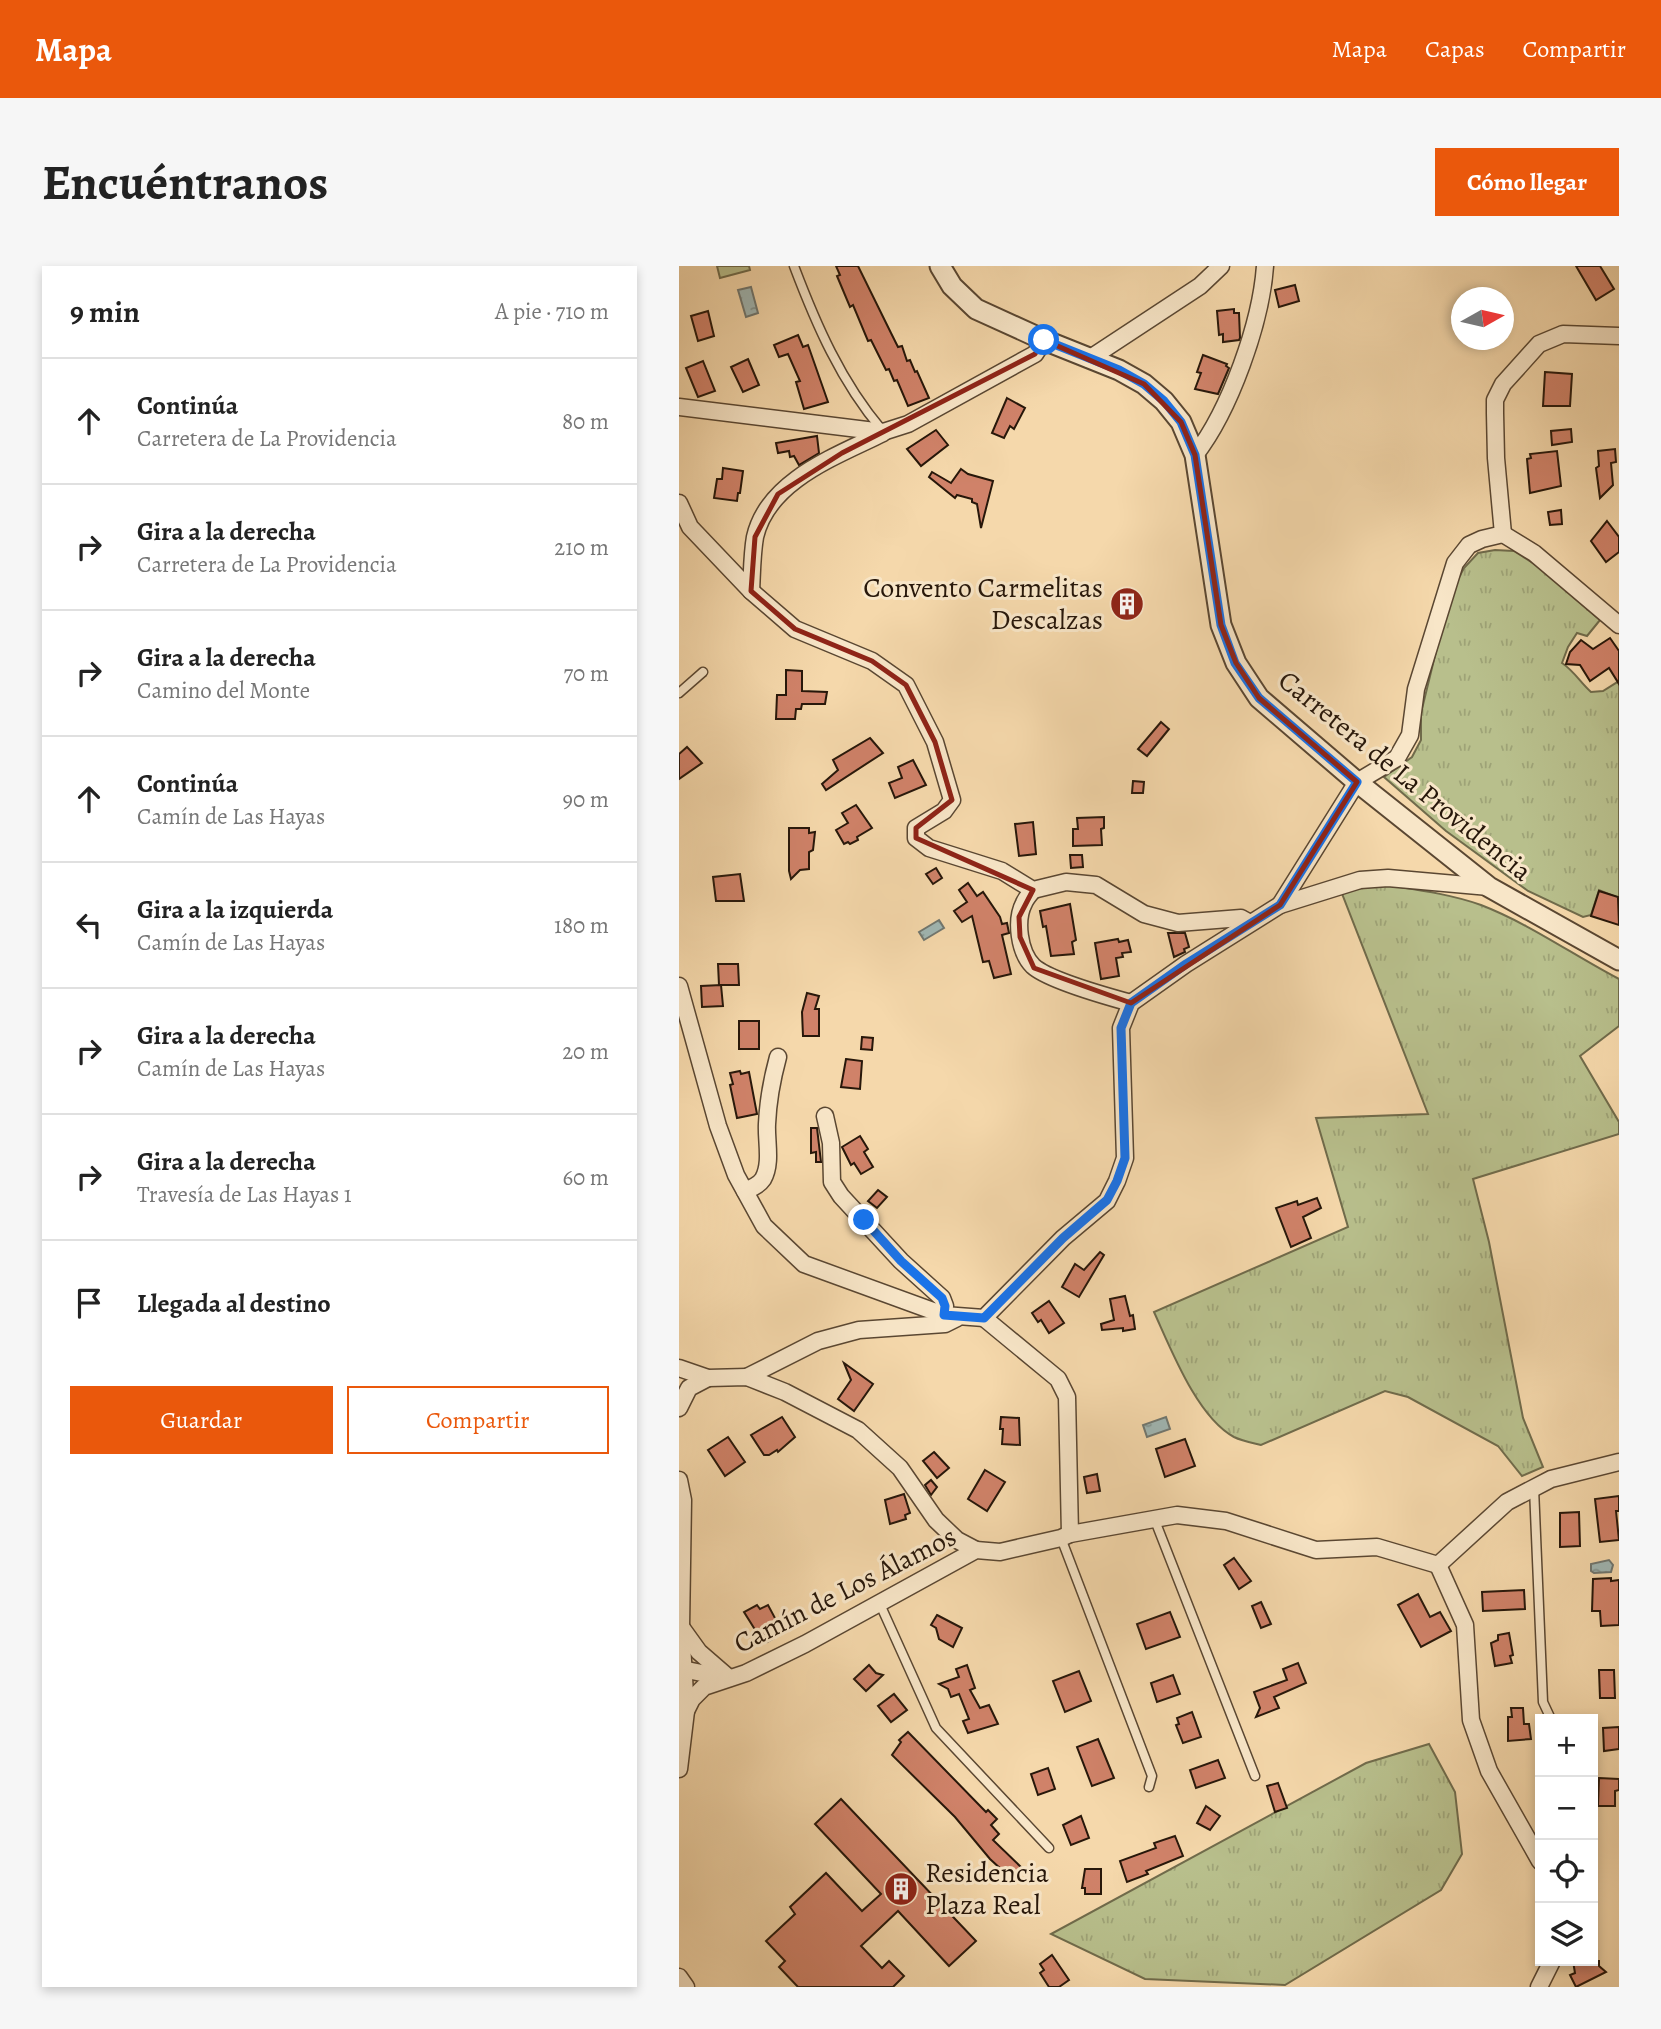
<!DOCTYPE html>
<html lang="es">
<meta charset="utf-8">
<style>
:root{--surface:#fff;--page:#f6f6f6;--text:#222;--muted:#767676;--line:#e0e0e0;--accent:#ea580c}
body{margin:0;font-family:Alegreya,serif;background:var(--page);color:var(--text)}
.controls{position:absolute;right:21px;bottom:21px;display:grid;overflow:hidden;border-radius:0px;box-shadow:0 4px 10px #0003}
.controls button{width:63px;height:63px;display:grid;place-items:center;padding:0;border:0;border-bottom:2px solid var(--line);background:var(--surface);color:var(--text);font:35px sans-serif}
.compass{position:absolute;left:772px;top:21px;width:63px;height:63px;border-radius:50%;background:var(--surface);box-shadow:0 4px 10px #0003;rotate:82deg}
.stop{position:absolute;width:21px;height:21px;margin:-16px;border:5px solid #1a73e8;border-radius:50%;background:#fff}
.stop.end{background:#1a73e8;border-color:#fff;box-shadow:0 2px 7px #0008}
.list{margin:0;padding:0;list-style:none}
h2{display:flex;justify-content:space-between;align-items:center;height:91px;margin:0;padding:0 28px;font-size:30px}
h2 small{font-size:23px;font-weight:400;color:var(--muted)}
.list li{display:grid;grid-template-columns:46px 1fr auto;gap:21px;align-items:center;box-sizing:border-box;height:126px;padding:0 28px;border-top:2px solid var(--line)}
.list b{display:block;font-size:26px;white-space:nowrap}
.list p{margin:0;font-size:23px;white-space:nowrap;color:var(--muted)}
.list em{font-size:23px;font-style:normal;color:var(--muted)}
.actions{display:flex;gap:14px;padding:21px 28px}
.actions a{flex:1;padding:16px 0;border:2px solid var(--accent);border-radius:0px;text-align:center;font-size:24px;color:var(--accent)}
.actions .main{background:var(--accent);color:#fff}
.icon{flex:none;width:38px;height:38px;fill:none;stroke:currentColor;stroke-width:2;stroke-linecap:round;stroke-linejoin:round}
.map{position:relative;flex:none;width:940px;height:1721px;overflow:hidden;border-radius:0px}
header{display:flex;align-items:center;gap:42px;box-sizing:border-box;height:98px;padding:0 35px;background:var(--accent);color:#fff}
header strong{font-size:33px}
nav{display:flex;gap:38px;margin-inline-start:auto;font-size:24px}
.intro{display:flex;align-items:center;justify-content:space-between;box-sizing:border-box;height:168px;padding:0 42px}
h1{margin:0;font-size:49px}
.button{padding:18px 32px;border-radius:0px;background:var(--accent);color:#fff;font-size:24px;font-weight:700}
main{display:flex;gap:42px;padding:0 42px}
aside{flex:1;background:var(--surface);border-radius:0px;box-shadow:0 4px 10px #0003}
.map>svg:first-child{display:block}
.grass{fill:url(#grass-tufts);stroke:#706b4b;stroke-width:2}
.pitch{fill:#b8bf8c;stroke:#706b4b;stroke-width:2}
.water{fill:url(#water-ripples);stroke:#707770;stroke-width:2}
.building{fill:#d08269;stroke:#27170a;stroke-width:2}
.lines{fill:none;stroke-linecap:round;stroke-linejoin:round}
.service-casing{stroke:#5a4732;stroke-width:11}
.minor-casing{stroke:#5a4732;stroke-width:19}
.tertiary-casing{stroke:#5a4732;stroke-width:23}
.service{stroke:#f8e6c8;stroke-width:8}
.minor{stroke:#f8e6c8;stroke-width:16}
.tertiary{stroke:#f8e6c8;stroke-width:19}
.route{stroke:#1a73e8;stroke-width:9}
.marked{fill:none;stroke:#8f2418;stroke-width:5;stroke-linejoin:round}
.labels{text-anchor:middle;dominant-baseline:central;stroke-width:6;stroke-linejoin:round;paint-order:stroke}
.poi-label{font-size:28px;fill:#27170a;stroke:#f8e6c8;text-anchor:end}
.street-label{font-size:28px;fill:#27170a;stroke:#f8e6c8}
</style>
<header>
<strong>Mapa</strong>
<nav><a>Mapa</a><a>Capas</a><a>Compartir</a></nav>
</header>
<div class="intro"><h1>Encuéntranos</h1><a class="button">Cómo llegar</a></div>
<main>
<aside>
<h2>9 min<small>A pie · 710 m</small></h2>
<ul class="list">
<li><svg class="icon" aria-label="ahead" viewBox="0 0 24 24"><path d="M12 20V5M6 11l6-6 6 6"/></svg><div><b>Continúa</b><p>Carretera de La Providencia</p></div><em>80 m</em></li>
<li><svg class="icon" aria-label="right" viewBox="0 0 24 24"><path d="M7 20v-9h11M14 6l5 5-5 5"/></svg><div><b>Gira a la derecha</b><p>Carretera de La Providencia</p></div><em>210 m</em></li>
<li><svg class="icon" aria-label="right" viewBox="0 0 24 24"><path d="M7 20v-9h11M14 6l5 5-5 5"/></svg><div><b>Gira a la derecha</b><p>Camino del Monte</p></div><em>70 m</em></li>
<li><svg class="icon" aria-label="ahead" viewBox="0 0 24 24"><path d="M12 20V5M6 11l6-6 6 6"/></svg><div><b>Continúa</b><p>Camín de Las Hayas</p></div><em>90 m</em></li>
<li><svg class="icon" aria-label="left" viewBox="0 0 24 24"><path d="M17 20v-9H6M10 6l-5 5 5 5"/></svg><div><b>Gira a la izquierda</b><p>Camín de Las Hayas</p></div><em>180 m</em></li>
<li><svg class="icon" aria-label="right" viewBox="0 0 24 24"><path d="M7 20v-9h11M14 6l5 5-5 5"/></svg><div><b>Gira a la derecha</b><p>Camín de Las Hayas</p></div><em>20 m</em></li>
<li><svg class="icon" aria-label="right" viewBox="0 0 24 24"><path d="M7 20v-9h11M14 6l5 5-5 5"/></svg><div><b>Gira a la derecha</b><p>Travesía de Las Hayas 1</p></div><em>60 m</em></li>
<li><svg class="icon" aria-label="arrive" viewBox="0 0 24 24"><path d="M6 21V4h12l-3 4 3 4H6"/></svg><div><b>Llegada al destino</b></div></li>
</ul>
<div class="actions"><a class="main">Guardar</a><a>Compartir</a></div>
</aside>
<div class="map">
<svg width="940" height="1721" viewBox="0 0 940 1721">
<defs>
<pattern id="grass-tufts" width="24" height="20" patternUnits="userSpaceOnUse" patternTransform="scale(1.75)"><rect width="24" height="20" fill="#b8bf8c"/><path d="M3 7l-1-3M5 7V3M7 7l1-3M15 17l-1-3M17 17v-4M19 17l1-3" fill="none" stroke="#9ea377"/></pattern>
<pattern id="water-ripples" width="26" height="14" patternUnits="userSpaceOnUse" patternTransform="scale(1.75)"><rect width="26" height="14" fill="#a0b7b4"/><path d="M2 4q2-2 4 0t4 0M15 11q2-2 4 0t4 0" fill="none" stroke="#829491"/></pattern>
</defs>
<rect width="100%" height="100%" fill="#f5d8ab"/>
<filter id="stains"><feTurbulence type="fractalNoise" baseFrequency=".00286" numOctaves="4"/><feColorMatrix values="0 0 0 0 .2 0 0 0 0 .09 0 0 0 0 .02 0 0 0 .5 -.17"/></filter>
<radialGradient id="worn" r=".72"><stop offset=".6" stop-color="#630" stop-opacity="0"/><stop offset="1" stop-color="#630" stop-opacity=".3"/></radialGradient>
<g class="grass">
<path d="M816,284L835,285L860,301L921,354L908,370L898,367L889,381L883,397C895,405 901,416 912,426L924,425L940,415V632L920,624L912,649L904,651L849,625L767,565L705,511L733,491L742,474V447L771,328L785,302L799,287Z"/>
<path d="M707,619C739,624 771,628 802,639C851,658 894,689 940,713V760L901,790L940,856V868L794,913L810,976L844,1152L864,1201L843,1210L819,1180L729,1131L706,1125L582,1179C574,1177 563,1175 555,1171C518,1151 492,1083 475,1046L669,961L637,852L749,848L662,625Z"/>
<polygon points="750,1478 776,1526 783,1588 762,1624 606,1719 466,1713 372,1668 687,1497"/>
</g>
<polygon class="pitch" points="38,0 70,0 71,4 41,12"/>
<g class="water">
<polygon points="72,21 79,47 67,51 59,24"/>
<polygon points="260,654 265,662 245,674 240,666"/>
<polygon points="487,1151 491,1163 468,1171 464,1159"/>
<polygon points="930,1294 934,1299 932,1306 915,1307 912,1305 912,1298"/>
</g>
<g class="building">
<polygon points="157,0 179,0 212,67 219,81 223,80 228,95 231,94 236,106 238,105 250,132 229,140 218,114 215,115 210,103 207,104 192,74 189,75 174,39 171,41 158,10 161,9"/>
<polygon points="897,0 921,0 935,23 917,34"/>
<polygon points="616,19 620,35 600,41 596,24"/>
<polygon points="555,43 555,47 560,47 561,72 560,74 544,76 544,68 540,69 538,45"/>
<polygon points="29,45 35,70 19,75 12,50"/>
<polygon points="119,69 124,81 129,79 149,136 125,143 117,116 121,115 109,88 100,91 95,79"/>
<polygon points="524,89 548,98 547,100 550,102 539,128 516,123 522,107 518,106"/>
<polygon points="69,93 80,119 64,126 52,101"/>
<polygon points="24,95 36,125 19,131 7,102"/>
<polygon points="866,106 893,108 891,140 864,140"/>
<polygon points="328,132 346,142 335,163 331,160 325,172 313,167"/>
<polygon points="892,163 893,176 873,179 872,165"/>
<polygon points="257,164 269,179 242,200 228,183"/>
<polygon points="138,170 140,187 120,199 115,190 111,191 110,185 99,187 97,177"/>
<polygon points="936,183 937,196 932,197 934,219 921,232 917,202 920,200 919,185"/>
<polygon points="878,185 882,220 851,227 848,193 852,192 851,188"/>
<polygon points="44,202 64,205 61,227 59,227 58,235 35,232 38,213 43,213"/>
<polygon points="282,203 289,208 314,215 302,262 298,238 293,236 293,233 278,229 276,232 250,211 253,206 272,217"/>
<polygon points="882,244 883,258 871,259 869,246"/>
<polygon points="928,255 940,271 940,286 927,296 912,275"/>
<polygon points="931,372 940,385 940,418 930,402 911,415 901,399 887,398 891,386 902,374 914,383"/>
<polygon points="107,404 123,405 123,425 148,426 146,438 123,438 122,443 117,443 116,453 97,453 98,429 107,429"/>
<polygon points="482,456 490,463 468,490 459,483"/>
<polygon points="191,472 204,487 147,524 143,518 159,504 154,494"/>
<polygon points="8,481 23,497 0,513 0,488"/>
<polygon points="234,494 247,519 216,532 210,517 223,512 219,501"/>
<polygon points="454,515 465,516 464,527 453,527"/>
<polygon points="177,539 193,562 178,571 179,574 171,578 169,576 165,578 157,564 169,557 163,547"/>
<polygon points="425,551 425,562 422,563 423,579 394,580 394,563 399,563 398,552"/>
<polygon points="354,556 357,588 340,590 336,558"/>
<polygon points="110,562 130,562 130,567 136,566 134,584 130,586 130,603 121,604 112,613 110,605"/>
<polygon points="391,589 403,589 404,601 392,602"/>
<polygon points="257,602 263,612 254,618 247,608"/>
<polygon points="61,608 65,635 37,635 34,611"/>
<polygon points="289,617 298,630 304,626 321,651 323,658 328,657 330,667 323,669 332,708 315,712 310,695 304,696 293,650 283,656 275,645 288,636 280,624"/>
<polygon points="920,625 939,631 940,659 912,650"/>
<polygon points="391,638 397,674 393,676 395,688 372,690 367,660 364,661 361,645"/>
<polygon points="489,667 506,667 510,681 505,683 506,686 495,691"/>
<polygon points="439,673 440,676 449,674 452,686 443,687 444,691 437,692 440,710 422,713 416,677"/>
<polygon points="39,698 59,698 60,719 40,719"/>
<polygon points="42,719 44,740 23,741 22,720"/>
<polygon points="128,727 140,730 136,743 140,743 140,770 124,770 123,746"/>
<rect x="60" y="755" width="20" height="28"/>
<polygon points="183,771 194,772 193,784 182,783"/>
<polygon points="167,793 183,795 181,823 162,821"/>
<polygon points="61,805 62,808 70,806 78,848 58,852 51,819 54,818 51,807"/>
<polygon points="132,862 138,862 142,896 137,896 137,886 132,887"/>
<polygon points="181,870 189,883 185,886 194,901 182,908 175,897 172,899 163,881"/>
<polygon points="199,924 208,931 198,942 189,935"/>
<polygon points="638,932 642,942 624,951 632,972 612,981 597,942 618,935 619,939"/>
<polygon points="421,986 425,989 400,1031 383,1021 396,998 405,1004"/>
<polygon points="446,1030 451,1050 454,1049 456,1063 444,1065 444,1062 423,1064 422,1058 435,1054 431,1033"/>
<polygon points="370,1035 385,1057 370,1067 362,1054 359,1056 353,1047"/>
<polygon points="165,1097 194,1118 175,1145 159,1133 172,1114"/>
<polygon points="103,1151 116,1171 99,1186 98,1184 90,1189 85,1189 72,1169"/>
<polygon points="322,1151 340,1152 341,1179 323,1178 324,1163 321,1163"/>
<polygon points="49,1171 66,1196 46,1210 29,1184"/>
<polygon points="506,1173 516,1200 486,1211 477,1183"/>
<polygon points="255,1186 270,1202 258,1212 244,1195"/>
<polygon points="306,1204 326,1216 308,1245 289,1233"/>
<polygon points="418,1208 421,1225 408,1227 405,1211"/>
<polygon points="252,1214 258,1221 252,1229 246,1219"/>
<polygon points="225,1228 231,1247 226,1249 227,1253 211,1258 206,1234"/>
<polygon points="940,1230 940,1245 937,1245 940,1274 921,1276 916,1233"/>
<polygon points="900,1246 901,1280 881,1281 881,1247"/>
<polygon points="555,1292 572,1315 560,1323 545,1299"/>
<polygon points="932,1312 932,1315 940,1314 940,1359 922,1360 921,1345 913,1345 914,1313"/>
<polygon points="845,1324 846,1343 804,1345 803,1326"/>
<polygon points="739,1328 751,1351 761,1346 772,1365 742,1381 719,1339"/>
<polygon points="582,1336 592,1358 582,1362 573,1340"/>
<polygon points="78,1339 81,1343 89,1339 104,1367 88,1376 84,1368 80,1370 65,1346"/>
<polygon points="491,1346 501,1371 467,1383 458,1358"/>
<polygon points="258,1349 283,1362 274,1381 260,1373 257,1362 252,1359"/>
<polygon points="830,1367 834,1389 831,1390 833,1397 816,1400 812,1377 819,1374 819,1369"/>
<polygon points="619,1397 627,1417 595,1431 600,1442 577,1451 581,1442 575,1426 608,1414 604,1403"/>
<polygon points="190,1399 197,1407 204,1409 187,1425 175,1413"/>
<polygon points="288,1399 296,1422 291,1424 301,1442 310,1439 319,1458 289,1467 284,1455 290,1453 280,1428 272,1431 269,1423 260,1418 280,1411 277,1403"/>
<polygon points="920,1404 935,1404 936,1432 921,1432"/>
<polygon points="400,1405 412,1435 386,1446 374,1415"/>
<polygon points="494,1409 501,1428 478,1436 472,1417"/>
<polygon points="215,1428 228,1444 212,1456 199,1440"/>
<polygon points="832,1442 844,1442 845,1458 850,1458 852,1473 829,1475 829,1451 833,1451"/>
<polygon points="513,1446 522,1471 504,1477 497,1459 500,1458 498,1452"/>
<polygon points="940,1461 940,1483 925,1485 924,1462"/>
<polygon points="229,1466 307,1546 309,1544 318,1553 312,1559 320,1568 314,1574 345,1604 335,1615 311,1593 276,1551 213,1489 222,1476 220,1474"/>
<polygon points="419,1473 435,1512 413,1520 398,1481"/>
<polygon points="539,1494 546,1512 517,1522 511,1504"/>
<polygon points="369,1502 376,1523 359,1529 352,1508"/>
<polygon points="920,1512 940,1513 940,1524 936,1525 936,1540 919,1540"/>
<polygon points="599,1517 608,1542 596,1546 588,1520"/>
<polygon points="162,1533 297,1675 270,1700 219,1645 182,1680 203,1702 210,1695 225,1710 214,1721 119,1721 100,1701 106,1695 87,1675 116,1648 111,1641 147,1607 183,1645 202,1628 136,1558"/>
<polygon points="527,1540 541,1550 531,1564 518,1557"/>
<polygon points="402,1550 410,1572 392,1579 384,1559"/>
<polygon points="496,1570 504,1590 467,1605 469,1608 448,1616 441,1595 477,1582 475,1577"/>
<polygon points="406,1603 422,1603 422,1628 406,1628 406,1622 403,1622"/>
<polygon points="373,1689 390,1714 380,1721 370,1721 361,1707 365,1704 361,1698"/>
<polygon points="894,1695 920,1695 920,1700 927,1706 897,1721 891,1709 896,1707"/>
</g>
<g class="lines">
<g class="service-casing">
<g id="service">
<path d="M115,0C137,58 162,116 203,164"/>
<polyline points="0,427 24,406"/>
<polyline points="855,1222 864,1436 871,1451"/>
<polyline points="475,1252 576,1510"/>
<polyline points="382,1272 473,1510 470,1521"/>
<polyline points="200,1336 257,1462 370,1582"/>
</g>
</g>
<g class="minor-casing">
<g id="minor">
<polyline points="410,93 521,20 542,0"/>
<polyline points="0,141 204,166 229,158 356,88 365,74"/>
<path d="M516,189C551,144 582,57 586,0"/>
<polyline points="0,237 11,261 72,325 116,363 193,395 227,419 256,476 273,534 265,545 237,562 237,572 250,582 323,605 354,624 387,616 417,619 465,648 499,657 562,652 571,657"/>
<polyline points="824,268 855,287 940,359"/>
<path d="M72,325C73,308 73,288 76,271C89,214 158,190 204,167"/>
<path d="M354,624C351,628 347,632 345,637C336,654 340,686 354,700C369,714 430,731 452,737"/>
<polyline points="601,639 678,516 718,492 731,469 737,423 776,297 790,279 803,273 824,268 817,192 816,147 816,134 824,118 860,78 884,68 940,70"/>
<polyline points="0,720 39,860 57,909 85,960 125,998 265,1049 305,1052 384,972 428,935 438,915 446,892 442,762 452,737 507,698 601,639 681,614 709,612 810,621"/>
<polyline points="146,850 152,877 153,916 162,930 222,995 263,1032 266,1040 265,1049"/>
<path d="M66,925C73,922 80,919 84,913C93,897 87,875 88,858C89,835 93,813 99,791"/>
<polyline points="305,1052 379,1113 388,1131 391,1268"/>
<polyline points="0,1102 29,1112 68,1111 106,1126 179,1164 221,1202 257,1254 278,1274 297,1284"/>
<polyline points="68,1111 139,1075 180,1064 266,1058 278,1052"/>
<polyline points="0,1142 10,1122 29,1112"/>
<polyline points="0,1214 4,1234 2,1361 7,1445 0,1503"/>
<polyline points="759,1299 786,1359 792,1454 810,1505 861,1595"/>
<polyline points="2,1361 20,1386 50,1412"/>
<polyline points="3,1403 47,1412"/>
<polyline points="7,1445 13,1433 25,1421 67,1407 126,1378 297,1284 321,1286 382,1272 391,1268 498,1249 547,1255 637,1284 698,1281 759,1299 828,1236 872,1213 940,1196"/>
<polyline points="0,1711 7,1721"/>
<polyline points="860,1721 873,1695"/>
</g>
</g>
<g class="tertiary-casing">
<polyline id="tertiary" points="261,0 273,20 297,43 365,74 440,104 465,118 485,135 502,156 516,189 542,359 557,397 580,432 678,516 810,621 940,694"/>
</g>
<use href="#service" class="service"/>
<use href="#minor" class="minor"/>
<use href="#tertiary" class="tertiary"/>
</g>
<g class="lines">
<polyline class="route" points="185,954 222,995 263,1032 266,1040 265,1049 305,1052 384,972 428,934 438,915 446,892 442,762 452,737 507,698 601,639 678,516 580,432 556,397 542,359 516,189 502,156 485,135 465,118 440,104 365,74"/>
</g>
<path class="marked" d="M365,74L465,118L502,156L516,189L542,359L557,397L580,432L678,516L601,639L452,737L355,702L341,671L340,651L354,624L237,572V562L273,534L256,476L227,419L193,395L116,363L72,325L76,271L99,228L163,187L356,88Z"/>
<defs>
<g id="building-disc" transform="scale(1.75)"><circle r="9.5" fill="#8f2418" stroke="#f8e6c8"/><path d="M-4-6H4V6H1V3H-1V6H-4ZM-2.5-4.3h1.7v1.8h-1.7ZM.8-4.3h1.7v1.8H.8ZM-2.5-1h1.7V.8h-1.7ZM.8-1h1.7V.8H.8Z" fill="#fff"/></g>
</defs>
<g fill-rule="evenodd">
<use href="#building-disc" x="448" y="338"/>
<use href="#building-disc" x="222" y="1623"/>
</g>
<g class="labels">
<g class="poi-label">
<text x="424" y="322">Convento Carmelitas<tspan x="424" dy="32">Descalzas</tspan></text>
<text x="246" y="1607" text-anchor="start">Residencia<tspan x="246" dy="32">Plaza Real</tspan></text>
</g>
<g class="street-label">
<text transform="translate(726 510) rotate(39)">Carretera de La Providencia</text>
<text transform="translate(166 1324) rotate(-27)">Camín de Los Álamos</text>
</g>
</g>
<rect width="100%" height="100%" filter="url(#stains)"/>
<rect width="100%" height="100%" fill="url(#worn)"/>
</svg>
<div class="controls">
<button>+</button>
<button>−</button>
<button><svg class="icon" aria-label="locate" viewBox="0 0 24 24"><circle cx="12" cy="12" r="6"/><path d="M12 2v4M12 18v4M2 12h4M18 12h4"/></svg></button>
<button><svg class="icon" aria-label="layers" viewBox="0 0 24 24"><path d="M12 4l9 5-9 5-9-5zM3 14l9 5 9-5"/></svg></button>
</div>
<svg class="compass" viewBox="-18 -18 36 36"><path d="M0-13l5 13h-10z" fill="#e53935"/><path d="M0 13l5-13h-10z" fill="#767676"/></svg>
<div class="stop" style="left:365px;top:74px"></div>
<div class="stop end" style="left:185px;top:954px"></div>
</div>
</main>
